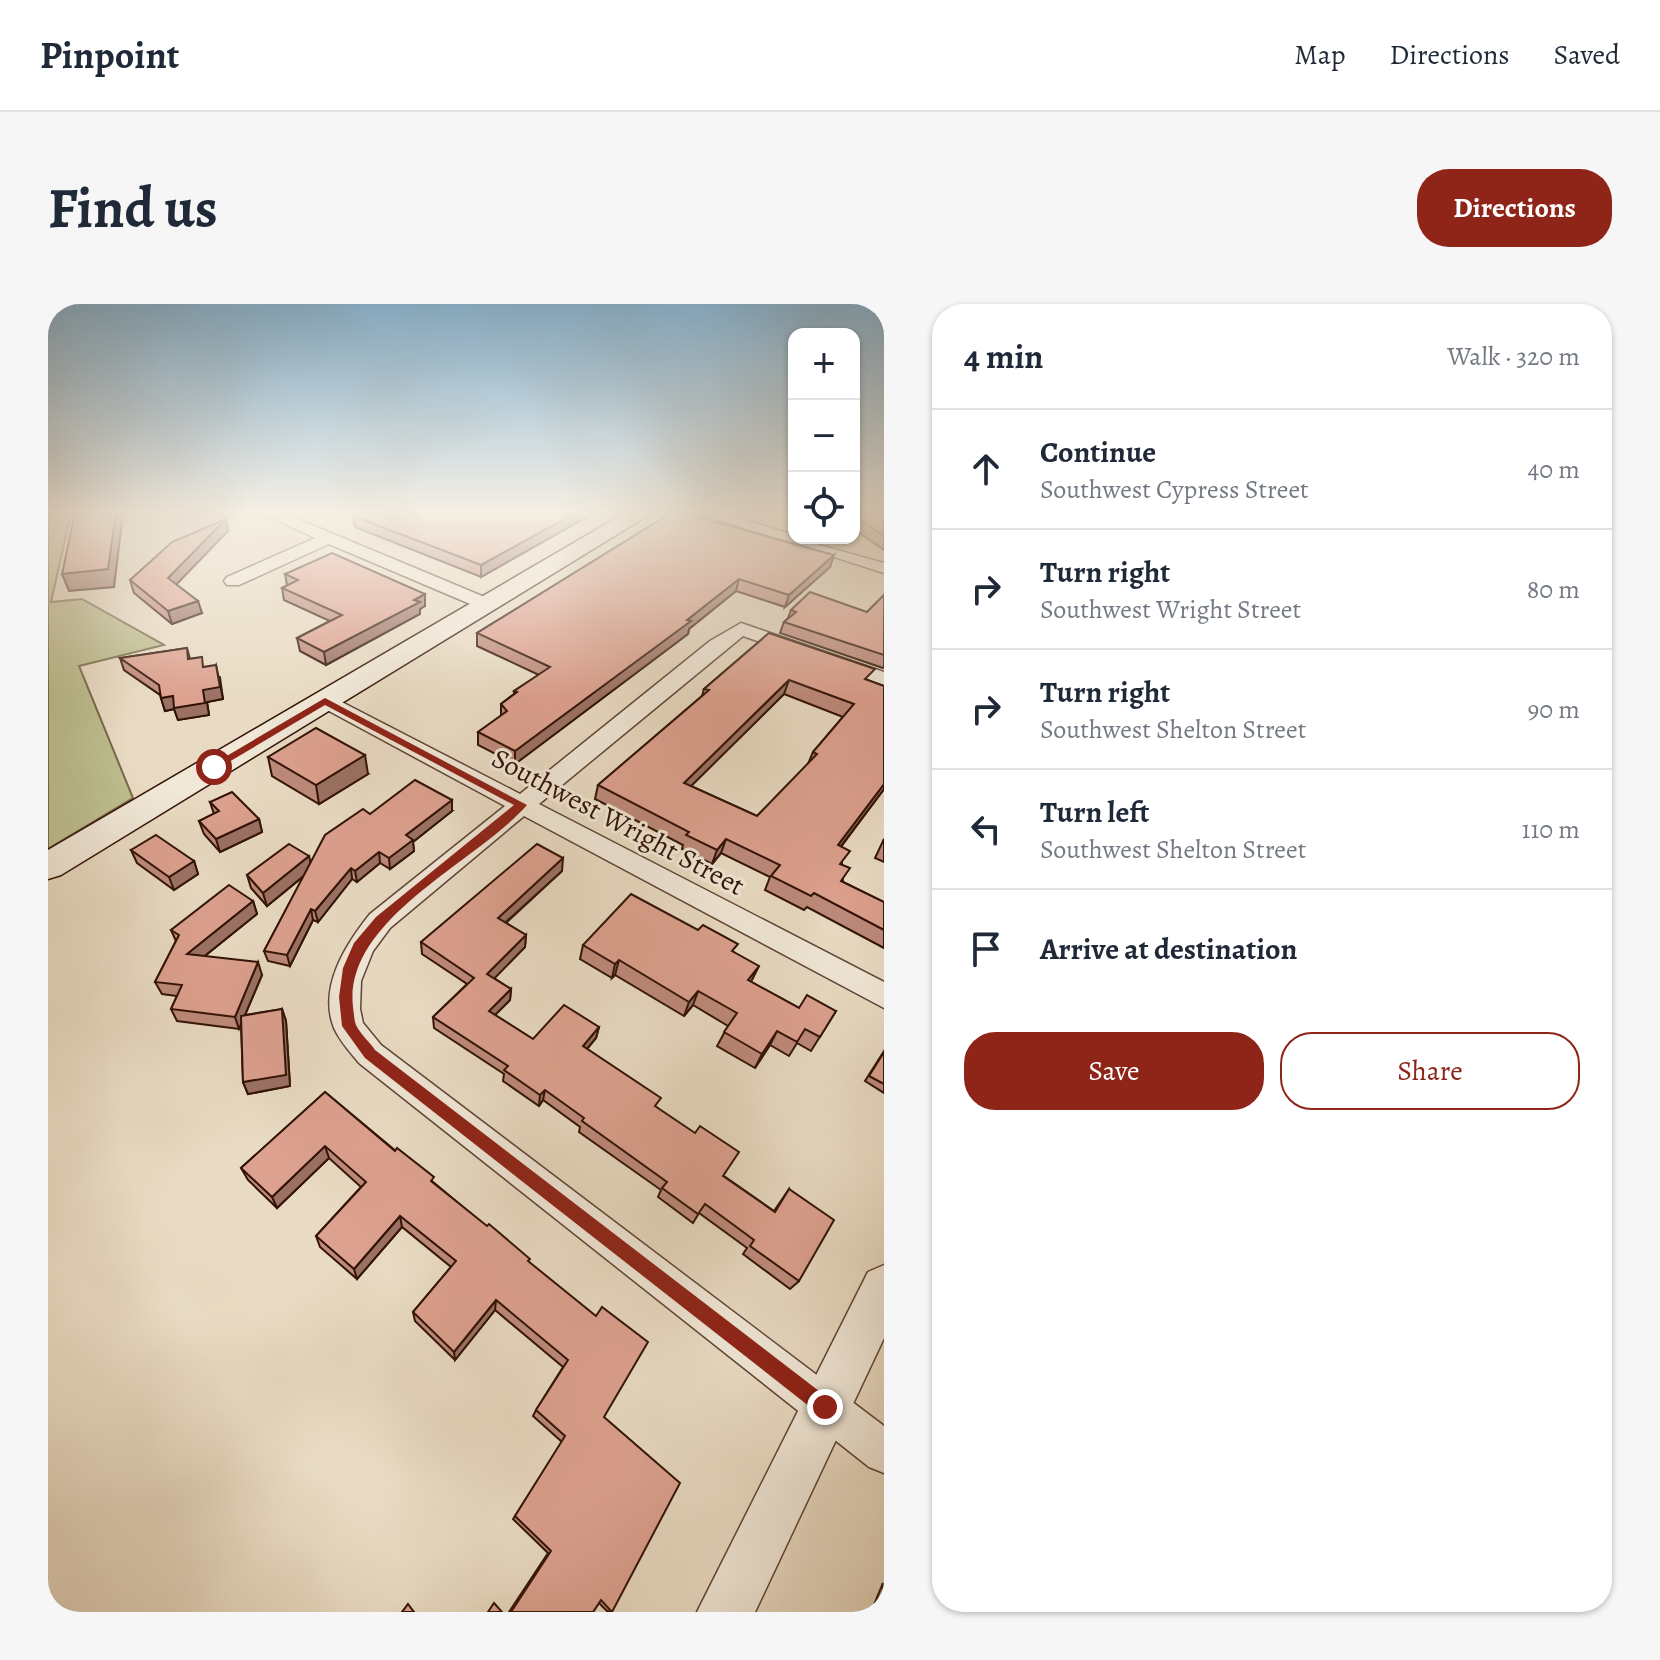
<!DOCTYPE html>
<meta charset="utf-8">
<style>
:root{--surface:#fff;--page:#f6f6f7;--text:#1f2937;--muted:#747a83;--line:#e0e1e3;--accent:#8f2418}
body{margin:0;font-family:Alegreya,serif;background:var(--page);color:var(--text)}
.controls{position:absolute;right:24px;top:24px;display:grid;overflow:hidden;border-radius:16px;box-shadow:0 2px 6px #0004}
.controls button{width:72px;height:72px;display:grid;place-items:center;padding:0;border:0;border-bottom:2px solid var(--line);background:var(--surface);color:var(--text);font:40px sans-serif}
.stop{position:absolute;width:24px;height:24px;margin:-18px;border:6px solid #8f2418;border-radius:50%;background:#fff}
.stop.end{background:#8f2418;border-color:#fff;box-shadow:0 2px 8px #0008}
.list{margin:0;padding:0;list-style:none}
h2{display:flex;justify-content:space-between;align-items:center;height:104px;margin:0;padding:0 32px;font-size:34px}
h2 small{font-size:26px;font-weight:400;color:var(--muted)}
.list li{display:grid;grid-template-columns:52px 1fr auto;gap:24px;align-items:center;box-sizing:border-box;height:120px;padding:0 32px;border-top:2px solid var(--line)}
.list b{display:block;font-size:30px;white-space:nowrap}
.list p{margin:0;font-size:26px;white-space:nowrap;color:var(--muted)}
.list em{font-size:26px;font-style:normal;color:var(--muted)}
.actions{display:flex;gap:16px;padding:24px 32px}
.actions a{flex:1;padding:18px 0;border:2px solid var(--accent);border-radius:32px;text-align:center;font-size:28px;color:var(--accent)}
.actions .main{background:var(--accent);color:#fff}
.icon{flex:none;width:44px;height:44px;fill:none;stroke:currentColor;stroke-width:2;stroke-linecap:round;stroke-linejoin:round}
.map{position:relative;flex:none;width:836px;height:1308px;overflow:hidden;border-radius:32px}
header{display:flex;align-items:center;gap:48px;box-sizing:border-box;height:112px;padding:0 40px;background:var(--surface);border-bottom:2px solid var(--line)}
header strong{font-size:38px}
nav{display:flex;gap:44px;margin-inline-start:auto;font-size:28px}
.intro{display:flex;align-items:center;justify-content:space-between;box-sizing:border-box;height:192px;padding:0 48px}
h1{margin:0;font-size:56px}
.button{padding:20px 36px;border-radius:32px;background:var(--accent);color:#fff;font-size:28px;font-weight:700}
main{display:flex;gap:48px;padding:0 48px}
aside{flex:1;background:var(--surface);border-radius:32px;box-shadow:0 2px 6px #0004}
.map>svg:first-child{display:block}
.green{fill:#bdbe8f;stroke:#77684a;stroke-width:2}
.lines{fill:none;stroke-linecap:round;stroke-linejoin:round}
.minor-casing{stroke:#5f4435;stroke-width:3}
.tertiary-casing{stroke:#5f4435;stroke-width:3}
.secondary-casing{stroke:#311206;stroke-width:3}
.minor{fill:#f1e8d8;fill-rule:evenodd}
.tertiary{fill:#f1e8d8;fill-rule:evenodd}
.secondary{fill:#f1e8d8;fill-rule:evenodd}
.wall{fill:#be8a7b;stroke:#311206;stroke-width:2;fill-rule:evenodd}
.shaded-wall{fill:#9b7164;stroke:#311206;stroke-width:2}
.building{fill:#dda18f;stroke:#311206;stroke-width:2;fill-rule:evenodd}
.route{fill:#8f2418}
.labels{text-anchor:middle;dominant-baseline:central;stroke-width:6;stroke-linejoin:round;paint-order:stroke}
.street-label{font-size:28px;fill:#311206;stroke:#f1e8d8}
</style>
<header>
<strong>Pinpoint</strong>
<nav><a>Map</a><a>Directions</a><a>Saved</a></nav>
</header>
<div class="intro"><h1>Find us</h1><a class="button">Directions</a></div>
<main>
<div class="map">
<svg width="836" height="1308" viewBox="0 0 836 1308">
<rect width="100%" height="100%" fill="#e9dbc3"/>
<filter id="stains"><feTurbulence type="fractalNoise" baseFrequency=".0025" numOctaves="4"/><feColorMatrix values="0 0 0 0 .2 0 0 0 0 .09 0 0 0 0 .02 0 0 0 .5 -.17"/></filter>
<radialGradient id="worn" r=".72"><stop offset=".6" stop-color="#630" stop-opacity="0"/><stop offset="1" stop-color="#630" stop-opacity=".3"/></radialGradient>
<polygon class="green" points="0,209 23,209 3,298 34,295 116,341 31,362 85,494 0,545"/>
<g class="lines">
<g class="minor-casing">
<g id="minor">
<polygon points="214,209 235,209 446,297 449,301 440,306 434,305 281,240 191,281 179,281 176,277 179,273 267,234"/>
<polygon points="650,209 674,209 746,231 746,234 836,259 836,269"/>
<path d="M693,319L836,368V381L695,332L491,500L836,678V704L476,512L342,624L325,647L313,677L312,705L315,719L333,741L836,1122V1169L821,1163L311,759C302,748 292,737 286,724C270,683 298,640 322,610L457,502L270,401L267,397L270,393H284L472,490L662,337Z"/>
</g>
</g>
<g class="tertiary-casing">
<polygon id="tertiary" points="836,961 836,1034 707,1308 649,1308 820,968"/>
</g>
<g class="secondary-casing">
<polygon id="secondary" points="577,209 604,209 13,571 0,575 0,546"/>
</g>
<use href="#minor" class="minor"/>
<use href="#tertiary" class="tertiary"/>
<use href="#secondary" class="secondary"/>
</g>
<g class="wall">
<polygon points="307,209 546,209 433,273 307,223 305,212"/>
<polygon points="623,209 782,263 737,303 688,287 641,325 640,330 467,460 430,441 430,428 453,412 453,400 466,390 466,387 491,371 429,342 429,329"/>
<polygon points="806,209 836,209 836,246 806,225"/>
<polygon points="178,215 180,227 128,280 154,309 124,320 86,289 82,276"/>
<polygon points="237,270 377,290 377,302 372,305 372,310 278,361 252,347 249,334 282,317 236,296 234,284 239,281"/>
<polygon points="836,291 836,363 835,364 732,329 736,318 740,314 743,306 819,308"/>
<path d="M721,329L822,377L836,382V485L793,543L795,578L836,598V644L759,603L756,606L717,586L722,573L673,549L664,560L634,545L635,541L547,495L550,481L654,392L656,385ZM736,390L795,413L765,448L760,460L709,512L643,482Z"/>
<polygon points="139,344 142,355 172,373 175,395 159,398 161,411 130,416 126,405 117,407 112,391 76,366 72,354"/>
<polygon points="220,453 320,470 271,500 224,472"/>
<polygon points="162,498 211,515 214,528 172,548 156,530 151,517 166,510"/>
<polygon points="404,507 365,538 366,547 342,565 332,559 309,578 304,575 270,618 265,616 242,662 220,657 216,647 256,572 219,602 203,584 199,571 263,559 322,510"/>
<polygon points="836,535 836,558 827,554"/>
<polygon points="83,546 146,557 150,570 126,586 89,559"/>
<polygon points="514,567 458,619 478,631 477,643 446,674 463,685 462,696 447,711 485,735 551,723 548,734 539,745 609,804 676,872 726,907 741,885 751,977 742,985 695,950 699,944 651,909 645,919 610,893 613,886 531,828 532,823 495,796 491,802 455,777 456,770 386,724 385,713 419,680 374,650 373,638"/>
<polygon points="205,597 209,610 157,652 214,671 197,711 234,705 238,717 242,782 200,790 195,778 193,721 191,725 129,717 123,705 129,692 114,690 107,678 128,637 123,626"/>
<polygon points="535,641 686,648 703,678 751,704 788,707 763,747 749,739 741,752 722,741 707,764 669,742 680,722 645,701 636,712 567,671 564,674 532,655"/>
<polygon points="836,747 836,789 817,777"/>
<polygon points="277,788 481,958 556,1113 564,1308 559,1307 551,1299 545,1308 461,1308 500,1249 465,1215 514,1138 485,1112 488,1106 515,1063 447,1006 407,1056 367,1017 365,1008 403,963 354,923 309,975 272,943 268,932 313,883 281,854 229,904 200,876 193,864"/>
<polygon points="835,1279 836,1308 823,1308"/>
</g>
<g class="shaded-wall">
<polygon points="68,209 75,209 66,283 21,287 14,270"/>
<polygon points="527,209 546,209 433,273 433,261"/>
<polygon points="178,215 180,227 123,286 120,274"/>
<polygon points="786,251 782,263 737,303 741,291"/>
<polygon points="691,275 688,287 641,325 640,330 467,460 467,447 639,316"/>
<polygon points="377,290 377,302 372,305 372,310 278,361 276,348"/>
<polygon points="150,297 154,309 124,320 120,307"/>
<polygon points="168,361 175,395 159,398 161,411 130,416 126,405 117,407 113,394 155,386"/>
<polygon points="741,376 736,390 632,493 636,479"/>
<polygon points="317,451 320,470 271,500 268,481"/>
<polygon points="836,480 836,485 783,555 790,541"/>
<polygon points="404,496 404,507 365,538 366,547 342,565 341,554 358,531"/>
<polygon points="211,515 214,528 172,548 168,535"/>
<polygon points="678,535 673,549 664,560 669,546"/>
<polygon points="331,548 332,559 309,578 307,567"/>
<polygon points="261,552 264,565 219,602 215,589"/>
<polygon points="515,554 514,567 449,626 450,614"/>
<polygon points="146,557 150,570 126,586 121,573"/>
<polygon points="303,564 304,575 270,618 267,607"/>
<polygon points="205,597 209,610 144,662 139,650"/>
<polygon points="263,605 265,616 242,662 239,651"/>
<polygon points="478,631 477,643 439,682 439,670"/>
<polygon points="571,656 567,671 564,674 567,660"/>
<polygon points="210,658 214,671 191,725 187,713"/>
<polygon points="711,662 704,676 693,691 700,676"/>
<polygon points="463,685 462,696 440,718 441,707"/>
<polygon points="650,687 645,701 636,712 641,698"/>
<polygon points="234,705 238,717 242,782 200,790 195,778"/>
<polygon points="551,723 548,734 532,753 535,742"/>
<polygon points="729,727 722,741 707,764 714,750"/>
<polygon points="497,786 495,796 491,802 492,791"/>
<polygon points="277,842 281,854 229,904 224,893"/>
<polygon points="352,912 354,923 309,975 306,965"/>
<polygon points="448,996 447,1006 407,1056 406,1048"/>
</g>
<g class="building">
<polygon points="27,209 68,209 60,265 14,270"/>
<polygon points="307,209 527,209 433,261 305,212"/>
<polygon points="623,209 636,209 786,251 741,291 691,275 639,316 643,317 467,447 430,428 459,407 453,400 469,388 466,387 502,363 429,329"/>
<polygon points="806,209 836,209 836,232 806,211"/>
<polygon points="178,215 120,274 150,297 120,307 82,276 124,238"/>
<polygon points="284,249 377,290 366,296 372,298 276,348 249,334 294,311 234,284 250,276 237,270"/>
<polygon points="762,288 819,308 836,291 836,351 736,318 748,308 743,306"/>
<path d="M721,329L827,365L817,375L836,382V480L790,541L802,547L792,560L802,564L793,577L836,598V626L766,589L763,592L723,572L732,561L678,535L669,546L638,531L641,528L550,481L661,386L656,385ZM741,376L806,400L765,448L769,450L709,512L636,479Z"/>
<polygon points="139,344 140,355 154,353 155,363 168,361 172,383 155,386 157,399 126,404 125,392 113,394 111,381 72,354"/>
<polygon points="268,424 317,451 268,481 220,453"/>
<polygon points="367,476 404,496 358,531 365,536 341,554 331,548 307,567 303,564 267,607 263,605 239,651 216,647 277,531 315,505 322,510"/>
<polygon points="184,488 211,515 168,535 151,517 171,507 162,498"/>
<polygon points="108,531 146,557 121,573 83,546"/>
<polygon points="241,540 261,552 215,589 199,571"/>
<polygon points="489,540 515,554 450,614 478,631 439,670 463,685 441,707 485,735 516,701 551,723 535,742 613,794 607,802 647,829 652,822 691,848 675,872 727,908 741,885 786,916 751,977 702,942 706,936 657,900 650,910 614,884 619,878 534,817 536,814 497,786 492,791 456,766 460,762 385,713 426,674 373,638"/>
<polygon points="181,581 205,597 139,650 210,658 187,713 123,705 134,681 107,678 131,631 123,626"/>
<polygon points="583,590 650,626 655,621 690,640 684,647 711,662 700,676 751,704 759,691 788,707 772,733 757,725 749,738 729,727 714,750 676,728 689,709 650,687 641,698 571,656 567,660 535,641"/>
<polygon points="234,705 238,771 195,778 193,712"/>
<polygon points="836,748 836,780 821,772"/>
<polygon points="277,788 347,847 349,844 386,873 383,877 439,922 441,920 482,955 480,957 548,1012 554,1003 600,1038 556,1113 632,1179 564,1308 553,1296 545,1308 463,1308 503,1247 467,1212 517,1132 488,1106 520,1056 448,996 406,1048 365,1008 408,957 352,912 306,965 268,932 318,878 277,842 224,893 193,864"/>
<polygon points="446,1299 454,1308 440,1308"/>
<polygon points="360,1300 366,1308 354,1308"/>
</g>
<linearGradient id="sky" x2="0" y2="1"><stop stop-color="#88b6d6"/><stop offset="0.53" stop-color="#f5efe4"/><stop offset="1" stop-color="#f5efe4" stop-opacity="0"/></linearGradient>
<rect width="836" height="392" fill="url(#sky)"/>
<path class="route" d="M277,394L479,501C428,559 295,615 305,703C306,709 306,716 308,721C312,730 322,738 327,746L784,1097L787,1103L784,1110L777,1113L771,1110L317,754L294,722L291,693L295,664L306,639L328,613L466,501L277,401L169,465L160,463Z"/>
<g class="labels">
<g class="street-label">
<text transform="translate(570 518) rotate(28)">Southwest Wright Street</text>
</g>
</g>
<rect width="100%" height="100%" filter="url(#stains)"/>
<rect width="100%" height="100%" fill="url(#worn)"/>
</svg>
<div class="controls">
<button>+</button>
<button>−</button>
<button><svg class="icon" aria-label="locate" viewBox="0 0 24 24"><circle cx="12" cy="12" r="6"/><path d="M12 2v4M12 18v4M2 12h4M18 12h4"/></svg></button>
</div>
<div class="stop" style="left:166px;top:463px"></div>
<div class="stop end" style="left:777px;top:1103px"></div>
</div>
<aside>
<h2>4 min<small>Walk · 320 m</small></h2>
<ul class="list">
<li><svg class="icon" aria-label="ahead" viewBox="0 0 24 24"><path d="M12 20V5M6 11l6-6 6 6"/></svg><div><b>Continue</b><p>Southwest Cypress Street</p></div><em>40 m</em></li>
<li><svg class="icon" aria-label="right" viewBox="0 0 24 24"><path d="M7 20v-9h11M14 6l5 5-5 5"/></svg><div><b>Turn right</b><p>Southwest Wright Street</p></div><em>80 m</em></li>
<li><svg class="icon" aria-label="right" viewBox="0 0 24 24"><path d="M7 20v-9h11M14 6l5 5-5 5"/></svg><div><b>Turn right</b><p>Southwest Shelton Street</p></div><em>90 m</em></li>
<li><svg class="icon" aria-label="left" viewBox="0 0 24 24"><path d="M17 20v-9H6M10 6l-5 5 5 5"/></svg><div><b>Turn left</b><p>Southwest Shelton Street</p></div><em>110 m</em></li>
<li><svg class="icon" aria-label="arrive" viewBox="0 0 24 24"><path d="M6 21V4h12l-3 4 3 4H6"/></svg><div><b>Arrive at destination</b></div></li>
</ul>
<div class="actions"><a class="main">Save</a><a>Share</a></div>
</aside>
</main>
